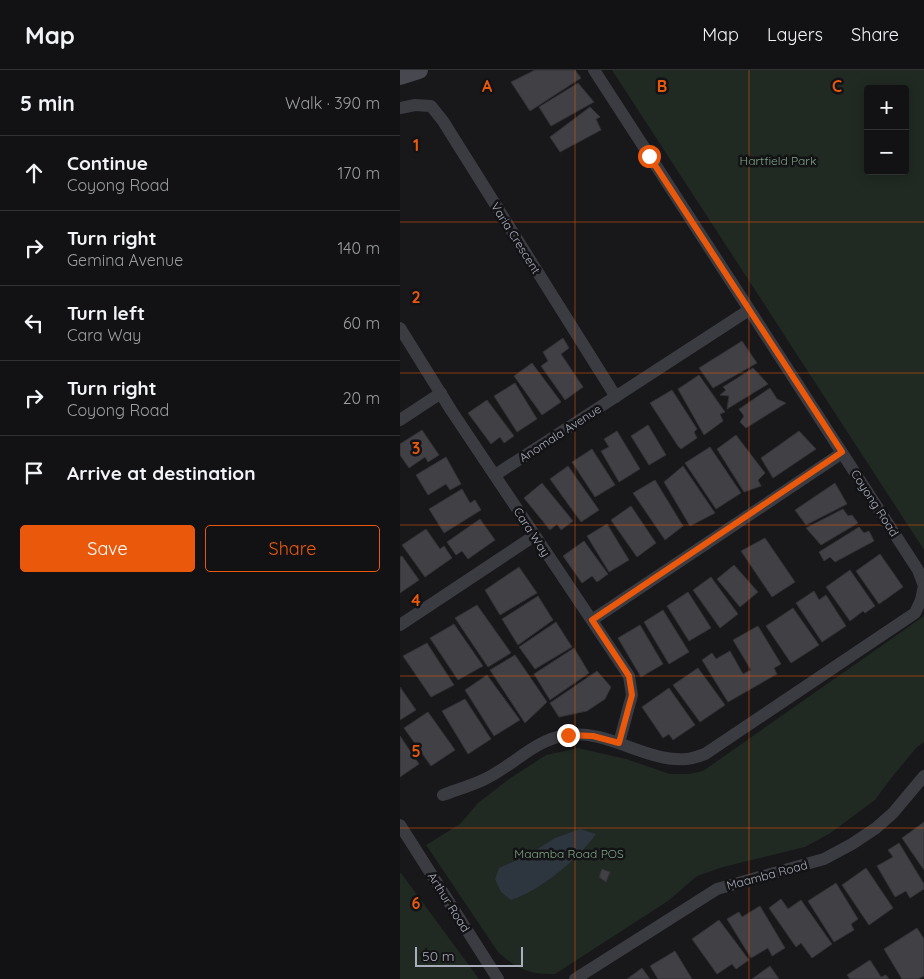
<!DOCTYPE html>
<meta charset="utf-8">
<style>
:root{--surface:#121214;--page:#1b1b1d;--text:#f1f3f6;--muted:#9c9ea0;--line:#313234;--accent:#ea580c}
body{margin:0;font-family:Quicksand,sans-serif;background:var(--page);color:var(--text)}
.controls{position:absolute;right:15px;top:15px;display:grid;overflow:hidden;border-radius:5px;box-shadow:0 2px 12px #0003}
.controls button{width:45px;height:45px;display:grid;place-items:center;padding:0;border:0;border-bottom:1px solid var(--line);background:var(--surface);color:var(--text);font:25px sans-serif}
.scale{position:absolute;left:15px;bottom:12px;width:108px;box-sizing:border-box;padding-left:5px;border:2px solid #aaadbb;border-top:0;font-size:14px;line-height:18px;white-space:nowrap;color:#aaadbb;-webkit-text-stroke:4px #131316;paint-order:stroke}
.stop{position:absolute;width:15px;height:15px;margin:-11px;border:4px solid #ea580c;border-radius:50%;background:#fff}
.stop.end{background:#ea580c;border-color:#fff;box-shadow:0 1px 5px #0008}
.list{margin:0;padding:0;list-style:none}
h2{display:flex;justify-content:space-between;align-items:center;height:65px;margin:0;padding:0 20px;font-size:21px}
h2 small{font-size:16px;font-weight:400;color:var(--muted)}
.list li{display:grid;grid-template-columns:32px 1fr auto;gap:15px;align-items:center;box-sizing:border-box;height:75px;padding:0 20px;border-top:1px solid var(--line)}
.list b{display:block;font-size:19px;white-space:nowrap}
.list p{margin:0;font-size:16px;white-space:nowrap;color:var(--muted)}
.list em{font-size:16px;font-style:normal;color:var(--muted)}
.actions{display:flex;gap:10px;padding:15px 20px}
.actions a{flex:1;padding:11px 0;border:1px solid var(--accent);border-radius:5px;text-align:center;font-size:18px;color:var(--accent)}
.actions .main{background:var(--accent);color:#fff}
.icon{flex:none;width:28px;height:28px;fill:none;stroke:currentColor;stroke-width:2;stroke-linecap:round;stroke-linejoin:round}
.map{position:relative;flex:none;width:524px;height:909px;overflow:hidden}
header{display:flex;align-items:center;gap:30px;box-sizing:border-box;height:70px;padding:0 25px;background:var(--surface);border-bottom:1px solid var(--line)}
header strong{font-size:24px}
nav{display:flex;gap:28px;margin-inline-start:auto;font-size:18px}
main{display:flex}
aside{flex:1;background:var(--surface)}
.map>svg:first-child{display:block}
.green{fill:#202922;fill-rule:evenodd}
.water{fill:#2d353f}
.building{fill:#404045;stroke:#333237}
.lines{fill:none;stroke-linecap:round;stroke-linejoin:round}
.minor{stroke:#3b3b42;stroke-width:12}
.secondary{stroke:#474850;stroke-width:18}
.route{stroke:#ea580c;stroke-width:6}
.grid{fill:none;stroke:#e8590c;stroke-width:1;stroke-opacity:0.55}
.labels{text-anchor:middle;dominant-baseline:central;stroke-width:5;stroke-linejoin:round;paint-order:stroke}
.park-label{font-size:12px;fill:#80a687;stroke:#131316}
.street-label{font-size:12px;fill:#aaadbb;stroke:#131316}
.grid-label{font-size:16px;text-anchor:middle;font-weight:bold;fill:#e8590c;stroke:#131316;stroke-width:5;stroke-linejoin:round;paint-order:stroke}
</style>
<header>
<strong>Map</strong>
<nav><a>Map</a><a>Layers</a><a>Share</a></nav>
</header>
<main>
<aside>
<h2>5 min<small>Walk · 390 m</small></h2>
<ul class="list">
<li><svg class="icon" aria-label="ahead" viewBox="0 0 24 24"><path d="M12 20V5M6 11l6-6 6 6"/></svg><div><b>Continue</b><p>Coyong Road</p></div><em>170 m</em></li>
<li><svg class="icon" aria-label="right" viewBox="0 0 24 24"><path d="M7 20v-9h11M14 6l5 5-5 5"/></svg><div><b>Turn right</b><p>Gemina Avenue</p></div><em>140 m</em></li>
<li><svg class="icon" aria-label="left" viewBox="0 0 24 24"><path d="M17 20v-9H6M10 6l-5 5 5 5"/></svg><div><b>Turn left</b><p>Cara Way</p></div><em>60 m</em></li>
<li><svg class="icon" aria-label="right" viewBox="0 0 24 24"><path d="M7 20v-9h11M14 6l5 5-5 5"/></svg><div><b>Turn right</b><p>Coyong Road</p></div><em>20 m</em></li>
<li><svg class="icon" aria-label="arrive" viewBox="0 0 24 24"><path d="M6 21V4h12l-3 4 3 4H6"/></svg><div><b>Arrive at destination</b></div></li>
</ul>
<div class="actions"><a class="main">Save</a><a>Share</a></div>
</aside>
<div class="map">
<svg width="524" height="909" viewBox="0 0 524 909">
<rect width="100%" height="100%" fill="#18181b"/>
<g class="green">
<path d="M212,0H524V480ZM468,19H505V101H468Z"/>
<path d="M524,546V672L517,677L492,707L475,730L429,764L405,777L323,797L297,806L268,831L155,904C129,905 117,899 98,882L26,775L60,754L78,733L109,709L146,685L178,678L226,689L270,704H289L303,701Z"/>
<polygon points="0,803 1,803 79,909 0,909"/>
</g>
<path class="water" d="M180,759L196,764C177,790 141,820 111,830L101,822L95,809L99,798L128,785L155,768Z"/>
<g class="building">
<polygon points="135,0 175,0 181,8 130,41 111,12"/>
<polygon points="178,13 194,32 151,56 139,37"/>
<polygon points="190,37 200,47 196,49 201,60 160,82 150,67"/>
<polygon points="163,268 169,278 161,284 183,317 165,330 141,296 148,291 143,282"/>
<polygon points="342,271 357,293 313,318 299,298"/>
<polygon points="132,293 161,332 142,345 114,306"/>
<polygon points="353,298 368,314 327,339 329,326 320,325 326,320 323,317"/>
<polygon points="299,305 325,342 320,344 323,351 304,365 278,319"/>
<polygon points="115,313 137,349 117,362 94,326"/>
<polygon points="370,318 377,329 386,333 346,358 340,352 344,346 339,339"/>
<polygon points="272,320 297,359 294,362 297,368 281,379 278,376 250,333"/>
<polygon points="87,330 114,366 104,373 100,367 91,374 68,343"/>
<polygon points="248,355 266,385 249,395 231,366"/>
<polygon points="22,360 39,385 28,392 25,387 9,398 0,385 0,374"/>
<polygon points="217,361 240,399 219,412 201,381 209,377 204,369"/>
<polygon points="399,361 416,379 373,408 361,388"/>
<polygon points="336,365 365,403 358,410 361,416 344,422 317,379"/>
<polygon points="310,377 341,423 316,439 285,393"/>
<polygon points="192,379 215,415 195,427 172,392"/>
<polygon points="46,387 61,414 50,420 46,414 28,425 16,405"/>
<polygon points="168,396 199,440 181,452 150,409"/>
<polygon points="283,396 315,443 290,456 264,412"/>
<polygon points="255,410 283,456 265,470 233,423"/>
<polygon points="142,413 173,451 161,460 157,454 150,460 124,428"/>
<polygon points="435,413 447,434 406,455 395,440"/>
<polygon points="62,419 70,433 75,430 81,440 44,463 29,439"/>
<polygon points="231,436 256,473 237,487 211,450"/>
<polygon points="443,439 448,446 452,445 458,453 421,475 406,458"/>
<polygon points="80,449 95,470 68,489 62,481 56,485 47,472"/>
<polygon points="207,454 229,490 209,502 187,466"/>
<polygon points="459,457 464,463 469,461 474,471 435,492 430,487 424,491 419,482"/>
<polygon points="26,459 40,479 44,476 52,488 25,507 2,475"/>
<polygon points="365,468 395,512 372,527 341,481"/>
<polygon points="184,471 208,504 197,512 192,506 182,513 163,486"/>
<polygon points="480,484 503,517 479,534 456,501"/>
<polygon points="2,486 19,510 0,523 0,487"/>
<polygon points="334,495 358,522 340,537 317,509"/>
<polygon points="119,497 137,523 100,545 85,520"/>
<polygon points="450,500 475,536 465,543 463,541 450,551 426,517"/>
<polygon points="311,507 338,544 320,558 293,520"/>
<polygon points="414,521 419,530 426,525 446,556 422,572 396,533"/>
<polygon points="288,522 311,558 289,571 267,536"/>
<polygon points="138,526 153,550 118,575 102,549"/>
<polygon points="77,535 111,583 88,597 55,548"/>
<polygon points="393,538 419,575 391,593 366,556"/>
<polygon points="263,540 289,582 269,594 244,552"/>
<polygon points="156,552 172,577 135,599 119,577"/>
<polygon points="54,554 83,596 58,610 30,568"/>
<polygon points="240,555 263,594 241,607 218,568"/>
<polygon points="358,556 381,594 374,598 377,604 328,632 302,590 312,583 316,589 330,581 343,604 351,600 333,570"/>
<polygon points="27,573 54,615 31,627 3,586"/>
<polygon points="174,578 189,603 150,630 134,604"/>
<polygon points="115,585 147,632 125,653 90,600"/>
<polygon points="298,598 325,635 300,652 273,615"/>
<polygon points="197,601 211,617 205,629 187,641 159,647 150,633"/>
<polygon points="87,605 120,650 94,666 65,620"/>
<polygon points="0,617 16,640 0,650"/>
<polygon points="269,618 295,655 273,670 269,664 263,668 242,637"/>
<polygon points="65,629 91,669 68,684 42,641"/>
<polygon points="28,642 55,680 31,696 4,658"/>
<polygon points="0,666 19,694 0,707"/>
<polygon points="524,752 524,800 502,768"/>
<polygon points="499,773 524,814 524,819 510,828 506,821 495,827 477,796 493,787 488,780"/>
<polygon points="466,798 493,838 469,855 442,815"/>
<polygon points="202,799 210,802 206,812 199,807"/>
<polygon points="436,813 458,849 451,854 454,860 434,872 408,831"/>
<polygon points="381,829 388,839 401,830 432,874 412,888 401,873 396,877 369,838"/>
<polygon points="360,836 385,878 372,886 368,878 351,888 327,849 339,842 342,847"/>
<polygon points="319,850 349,890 336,899 332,894 317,904 292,869"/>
<polygon points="517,858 524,869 524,906 518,909 502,909 484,879"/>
<polygon points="275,881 292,909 258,909 250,896"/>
<polygon points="470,890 481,907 486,905 489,909 450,909 447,905"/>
<polygon points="370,896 379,909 352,909"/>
<polygon points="242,898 250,909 227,909"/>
</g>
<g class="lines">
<g class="minor">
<polyline points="194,0 518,500 524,516"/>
<polyline points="0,38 15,35 31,36 43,51 216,327"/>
<polyline points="0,258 51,340 229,606 232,625 219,673"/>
<polyline points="0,350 41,323"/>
<polyline points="95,405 349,240"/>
<polyline points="192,550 442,383"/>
<polyline points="0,555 134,466"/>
<path d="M43,725C56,720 70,716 83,710C112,697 134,670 166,665C208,659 245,692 286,689C292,689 299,686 305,684L515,543L521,530L524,516"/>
<polyline points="0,755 98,909"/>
<polyline points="175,909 317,819 424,789 452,774 476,758 493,743 524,706"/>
</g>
<polyline class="secondary" points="0,6 19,0"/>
</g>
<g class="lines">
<polyline class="route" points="168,665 193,666 219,673 232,625 229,606 192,550 442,382 249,86"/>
</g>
<path class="grid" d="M175,0V909M349,0V909M0,152H524M0,303H524M0,455H524M0,606H524M0,758H524"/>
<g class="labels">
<g class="park-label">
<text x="378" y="90">Hartfield Park</text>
<text x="169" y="783">Maamba Road POS</text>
</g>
<g class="street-label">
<text transform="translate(116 168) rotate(58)">Varia Crescent</text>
<text transform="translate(160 363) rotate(-33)">Anomala Avenue</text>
<text transform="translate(475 433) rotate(57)">Coyong Road</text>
<text transform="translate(132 462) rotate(57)">Cara Way</text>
<text transform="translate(367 805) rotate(-15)">Maamba Road</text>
<text transform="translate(49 832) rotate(58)">Arthur Road</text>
</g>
</g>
<g class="grid-label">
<text x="87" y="22">A</text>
<text x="262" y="22">B</text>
<text x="437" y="22">C</text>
<text x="16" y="81">1</text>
<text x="16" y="233">2</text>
<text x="16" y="384">3</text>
<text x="16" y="536">4</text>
<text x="16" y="687">5</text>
<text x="16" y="839">6</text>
</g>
</svg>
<div class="controls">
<button>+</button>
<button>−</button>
</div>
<div class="scale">50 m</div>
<div class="stop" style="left:249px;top:86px"></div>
<div class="stop end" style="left:168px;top:665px"></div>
</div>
</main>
